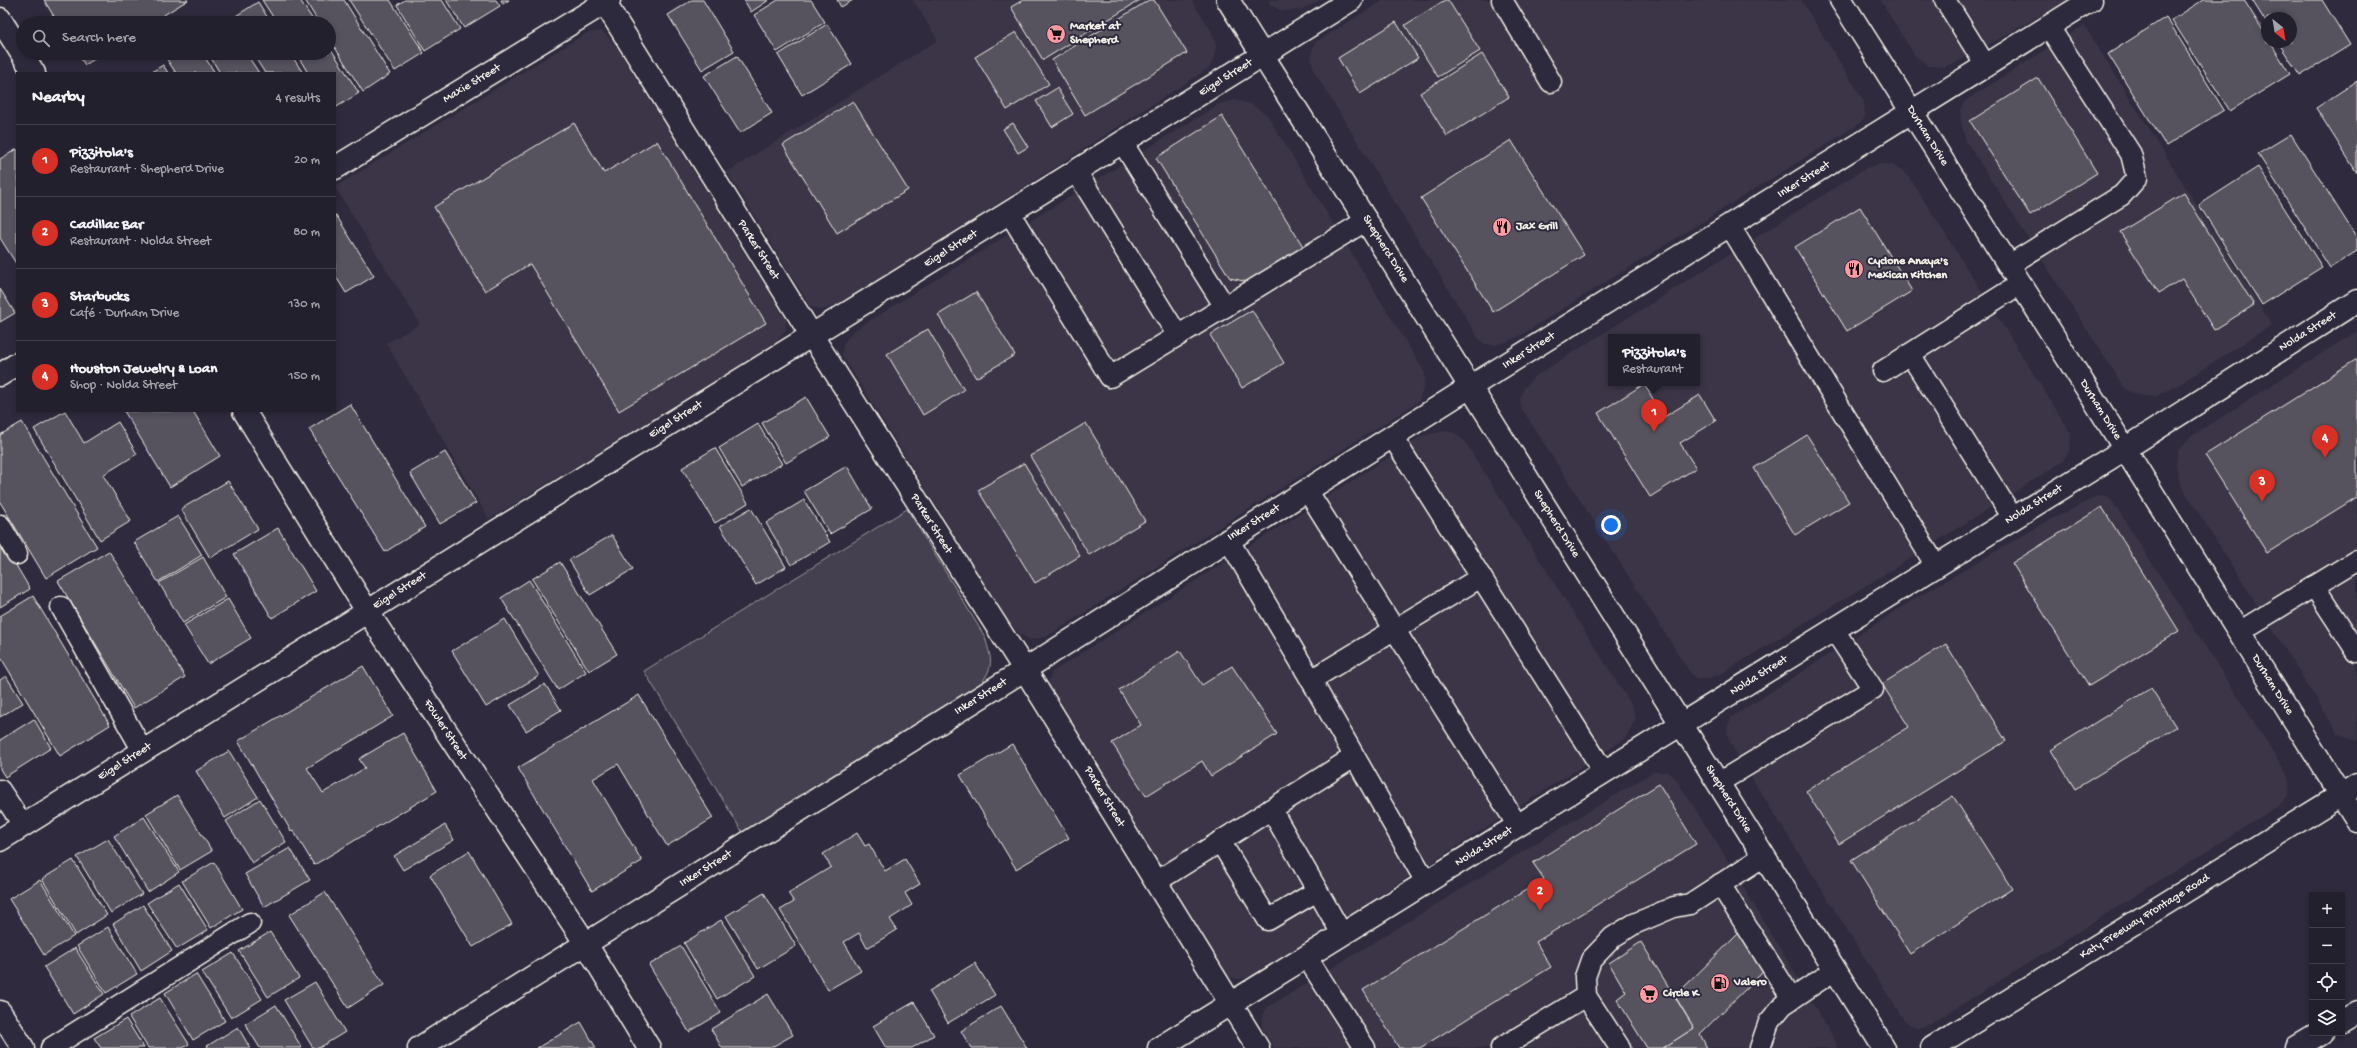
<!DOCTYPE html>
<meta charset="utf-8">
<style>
:root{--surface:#23202e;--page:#2f2d3a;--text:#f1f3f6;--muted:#a3a3aa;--line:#403e4a;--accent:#d93025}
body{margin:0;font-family:"Gochi Hand",sans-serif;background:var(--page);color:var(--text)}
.controls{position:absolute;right:12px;bottom:12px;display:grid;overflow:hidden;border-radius:0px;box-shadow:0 2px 6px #0003}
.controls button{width:36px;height:36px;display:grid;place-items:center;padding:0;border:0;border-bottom:1px solid var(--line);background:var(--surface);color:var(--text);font:20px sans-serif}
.compass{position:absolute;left:2261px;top:12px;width:36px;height:36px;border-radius:50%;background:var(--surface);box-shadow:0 2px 6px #0003;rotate:149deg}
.you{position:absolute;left:1611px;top:525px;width:14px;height:14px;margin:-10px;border:3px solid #fff;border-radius:50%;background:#1a73e8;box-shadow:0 0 0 6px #1a73e833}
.badge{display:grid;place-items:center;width:26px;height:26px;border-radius:50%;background:var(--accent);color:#fff;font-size:13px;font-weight:700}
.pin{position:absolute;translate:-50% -33px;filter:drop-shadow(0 1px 2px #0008)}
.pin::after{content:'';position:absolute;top:21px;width:14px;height:12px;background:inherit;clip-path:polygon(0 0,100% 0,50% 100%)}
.popup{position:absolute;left:1608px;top:334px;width:92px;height:52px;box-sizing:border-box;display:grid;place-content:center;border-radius:0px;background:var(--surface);filter:drop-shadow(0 1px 3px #0005);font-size:13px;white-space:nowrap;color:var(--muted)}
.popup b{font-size:15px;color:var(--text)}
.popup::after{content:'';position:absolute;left:50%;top:100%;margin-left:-8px;border:8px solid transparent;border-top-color:var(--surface)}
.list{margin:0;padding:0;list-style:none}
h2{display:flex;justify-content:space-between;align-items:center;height:52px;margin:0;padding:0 16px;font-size:17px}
h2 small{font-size:13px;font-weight:400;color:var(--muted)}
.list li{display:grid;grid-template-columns:26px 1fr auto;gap:12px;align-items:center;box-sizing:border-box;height:72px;padding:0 16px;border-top:1px solid var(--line)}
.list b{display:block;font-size:15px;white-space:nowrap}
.list p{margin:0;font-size:13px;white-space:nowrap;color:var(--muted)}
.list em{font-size:13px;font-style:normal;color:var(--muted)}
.icon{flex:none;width:22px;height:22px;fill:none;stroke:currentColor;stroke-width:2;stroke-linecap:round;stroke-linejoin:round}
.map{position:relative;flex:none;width:2357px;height:1048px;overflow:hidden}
.search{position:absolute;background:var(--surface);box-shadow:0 2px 6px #0003;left:16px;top:16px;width:320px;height:44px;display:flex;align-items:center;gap:10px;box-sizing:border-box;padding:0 14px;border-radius:22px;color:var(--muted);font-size:15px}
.panel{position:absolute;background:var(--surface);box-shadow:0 2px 6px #0003;left:16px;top:72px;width:320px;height:340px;border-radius:0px}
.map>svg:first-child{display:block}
.built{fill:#3b3647;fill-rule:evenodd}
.green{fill:#454050;stroke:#9c989c}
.building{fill:#56525f;stroke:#f4f1e8}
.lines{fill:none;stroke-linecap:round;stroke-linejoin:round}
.lane-casing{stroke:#f4f1e8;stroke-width:23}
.street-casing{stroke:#f4f1e8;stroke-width:25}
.secondary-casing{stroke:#f4f1e8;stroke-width:25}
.primary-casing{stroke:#f4f1e8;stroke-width:25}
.highway-casing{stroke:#f4f1e8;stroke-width:25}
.lane{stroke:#2f2a3d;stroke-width:20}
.street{stroke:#2f2a3d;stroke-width:22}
.secondary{stroke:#2f2a3d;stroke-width:22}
.primary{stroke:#2f2a3d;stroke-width:22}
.highway{stroke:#2f2a3d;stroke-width:22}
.labels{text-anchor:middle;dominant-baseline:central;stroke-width:4;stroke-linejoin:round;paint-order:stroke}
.poi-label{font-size:12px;font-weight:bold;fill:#f4f1e8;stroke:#2f2a3d;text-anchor:start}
.street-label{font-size:12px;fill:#f4f1e8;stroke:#2f2a3d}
</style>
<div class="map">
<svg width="2357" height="1048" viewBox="0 0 2357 1048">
<rect width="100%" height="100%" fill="#2f2a3d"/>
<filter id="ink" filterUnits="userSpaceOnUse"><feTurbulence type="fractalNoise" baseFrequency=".025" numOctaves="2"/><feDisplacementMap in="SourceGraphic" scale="8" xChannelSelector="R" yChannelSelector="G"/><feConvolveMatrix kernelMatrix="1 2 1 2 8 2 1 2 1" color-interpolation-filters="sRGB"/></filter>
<g filter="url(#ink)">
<g class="built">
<polygon points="913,0 1191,0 1211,30 1216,45 1214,59 1209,68 859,294 823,310 810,306 727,172 938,40"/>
<polygon points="1268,0 1321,0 1300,10 1282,11 1271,5"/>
<polygon points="1384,0 1801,0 1864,101 1865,117 1859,124 1521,335 1507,342 1494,345 1485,344 1479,339 1315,73 1311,60 1312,50 1316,42"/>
<polygon points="1880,0 2068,0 1957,62 1944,67 1929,66 1915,56"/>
<polygon points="2084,25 2272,325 2178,385 2155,397 2138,395 2125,389 1966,141 1961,122 1960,110 1965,101"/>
<polygon points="602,31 614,43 786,319 786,329 777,341 764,352 489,519 386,343 420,324 335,187 587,33"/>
<polygon points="1235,100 1251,104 1267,115 1425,373 1424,387 1418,402 1046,637 1031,640 1020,634 1009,622 842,355 843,344 853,331 1219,104"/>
<path d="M1881,164L1894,165L1905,172L1913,183L2071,433L2070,450L2062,462L1895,568L1719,675L1707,679H1697L1689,671L1522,409L1520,400L1524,388L1534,377L1866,168ZM1611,337H1697V383H1611Z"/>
<polygon points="2357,331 2357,742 2338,733 2181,485 2176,466 2178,451 2190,437"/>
<polygon points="1445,431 1455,433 1465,442 1631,704 1636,718 1625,739 1252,977 1237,979 1225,975 1053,698 1048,683 1052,672 1422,436"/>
<polygon points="2098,496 2107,497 2113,502 2284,769 2290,782 2289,794 2280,805 1931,1024 1919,1028 1909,1024 1903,1019 1733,748 1727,734 1728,725 1732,717 1911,601 2044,523"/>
<polygon points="1653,772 1667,772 1676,779 1717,843 1836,1042 1837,1048 1274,1048 1262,1027 1262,1015 1268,1007"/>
</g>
<path class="green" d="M907,509L985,637C991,659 995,664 981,684L743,833L644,671Z"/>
<g class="building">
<polygon points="44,0 188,0 151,23 58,23"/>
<polygon points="262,0 300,0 315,23 277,23"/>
<polygon points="305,0 344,0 390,74 363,92 329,38 329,23 319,23"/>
<polygon points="349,0 390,0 424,53 395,71"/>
<polygon points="405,0 442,0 460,29 425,51 397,5"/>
<polygon points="446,0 496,0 500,6 464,28"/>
<polygon points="501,0 509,0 503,4"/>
<polygon points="692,0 703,0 734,51 702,70 668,15"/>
<polygon points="744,0 769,0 751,12"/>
<polygon points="778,0 811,0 825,22 777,52 754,15"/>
<polygon points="837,0 853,0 841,7"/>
<polygon points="1023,0 1140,0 1043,60 1011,7"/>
<polygon points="1149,0 1154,0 1187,53 1085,115 1052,60"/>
<polygon points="1445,0 1448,0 1480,51 1438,77 1405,25"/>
<polygon points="2203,0 2244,0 2267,37 2267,42 2270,42 2290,74 2230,111 2172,20"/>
<polygon points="2252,0 2322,0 2350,45 2300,76 2278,42 2291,42 2291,18 2267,18 2267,24"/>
<polygon points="258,2 271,23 233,23 231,19"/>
<polygon points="2166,17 2224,110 2166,146 2108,54"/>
<polygon points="1396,22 1418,58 1360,94 1338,58"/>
<polygon points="827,24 852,64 802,95 778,55"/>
<polygon points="1016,32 1049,84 1007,110 975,57"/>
<polygon points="329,46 359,93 335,108 335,73 308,73 296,53 329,53"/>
<polygon points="77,53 104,53 85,65"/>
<polygon points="174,53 202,53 215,73 176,73 166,58"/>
<polygon points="208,53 246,53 259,73 220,73"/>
<polygon points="252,53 290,53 303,73 265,73"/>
<polygon points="1482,54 1509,97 1447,136 1420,93"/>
<polygon points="737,56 772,113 740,133 704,76"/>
<polygon points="163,65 168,73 150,73"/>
<polygon points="2038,78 2097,173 2030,215 1970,121"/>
<polygon points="2357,81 2357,173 2316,108"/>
<polygon points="1057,88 1073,114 1052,127 1036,101"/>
<polygon points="853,101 908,190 837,233 783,145"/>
<polygon points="1222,116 1304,248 1252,283 1230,278 1156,158"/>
<polygon points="574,123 604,173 657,141 766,323 619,411 530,264 485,291 434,207"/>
<polygon points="1013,123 1028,147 1018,153 1003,129"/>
<polygon points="2291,134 2357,238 2357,251 2330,268 2258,154"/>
<polygon points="1511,140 1584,255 1493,312 1421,198"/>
<polygon points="17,149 17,265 0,238 0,159"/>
<polygon points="2258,167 2322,267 2262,305 2199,205"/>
<polygon points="2184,193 2254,305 2214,330 2182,279 2159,293 2120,232"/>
<polygon points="1860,207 1912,291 1847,331 1795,247"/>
<polygon points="335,215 336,215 374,276 346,293 335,275"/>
<polygon points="0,289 15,313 0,322"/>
<polygon points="976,292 1015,355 976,378 938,315"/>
<polygon points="1252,310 1284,363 1242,388 1210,335"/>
<polygon points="928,329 964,390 923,415 887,354"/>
<polygon points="2357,359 2357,497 2267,553 2205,455"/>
<polygon points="1644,384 1664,417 1700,395 1716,421 1680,443 1696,468 1650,497 1598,413"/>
<polygon points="806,397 830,437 786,463 762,423"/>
<polygon points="350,404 425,527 385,552 309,429"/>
<polygon points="65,411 84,443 118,422 137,454 103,475 131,521 100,540 34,429"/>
<polygon points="124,411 193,411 220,456 170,487"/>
<polygon points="22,422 97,547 46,578 0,502 0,435"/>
<polygon points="1086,423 1145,521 1089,555 1030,456"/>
<polygon points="758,424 782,464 742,487 719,448"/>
<polygon points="1807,435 1849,502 1795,535 1754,468"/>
<polygon points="715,448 748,503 715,523 682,468"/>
<polygon points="445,452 476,503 440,524 410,473"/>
<polygon points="1024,463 1080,556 1035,583 978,490"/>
<polygon points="847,466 872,509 830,534 804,491"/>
<polygon points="228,481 258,529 210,558 181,509"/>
<polygon points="804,500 830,542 791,565 766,523"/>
<polygon points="2102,507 2179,631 2089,686 2012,563"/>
<polygon points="751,508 786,567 756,585 720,526"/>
<polygon points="178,516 202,555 158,582 134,542"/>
<polygon points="278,528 316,591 272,618 234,554"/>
<polygon points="612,535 633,569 590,595 569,560"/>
<polygon points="0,538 30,589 0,607"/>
<polygon points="109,551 185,677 134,708 58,581"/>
<polygon points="203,557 226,597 183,623 159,583"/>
<polygon points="560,562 617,654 589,671 532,579"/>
<polygon points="529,580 586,672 558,690 501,598"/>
<polygon points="33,596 110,725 60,756 0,656 0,616"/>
<polygon points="228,599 251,638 208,664 184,625"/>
<polygon points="505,619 539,676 486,707 452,651"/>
<polygon points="1946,644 2006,741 1839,844 1806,791 1909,727 1882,684"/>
<polygon points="1180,651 1202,685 1232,666 1277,734 1211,776 1202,761 1146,796 1112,743 1141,725 1119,690"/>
<polygon points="363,666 393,716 307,768 323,793 365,768 359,759 403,733 437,791 314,865 293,830 291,831 238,741"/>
<polygon points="6,676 23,703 0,717 0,680"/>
<polygon points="545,684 561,710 526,731 510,705"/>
<polygon points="2151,688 2176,727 2075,789 2051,750"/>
<polygon points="639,695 713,818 667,846 618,764 593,779 642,861 592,891 518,768"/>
<polygon points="34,719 51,748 5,777 0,769 0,740"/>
<polygon points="1012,744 1069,838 1016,869 960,775"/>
<polygon points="229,751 258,797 225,818 196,771"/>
<polygon points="1659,784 1696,844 1536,942 1551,967 1420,1048 1399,1048 1363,990 1544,879 1533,863"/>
<polygon points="177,795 212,851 180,870 146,814"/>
<polygon points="1953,796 2012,889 1910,954 1851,860"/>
<polygon points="260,799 286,842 252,863 226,821"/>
<polygon points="144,817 179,872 148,892 114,836"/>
<polygon points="445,825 454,840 403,870 394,856"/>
<polygon points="857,833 865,846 869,844 885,871 905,859 920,884 905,893 912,905 890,919 897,930 867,948 859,933 844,942 861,971 828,990 780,910 794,902 788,893 831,867 823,854"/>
<polygon points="108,839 142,894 111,913 77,857"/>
<polygon points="290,848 310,880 264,907 245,874"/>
<polygon points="469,851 512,924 473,947 430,875"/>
<polygon points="73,860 107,915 76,935 42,879"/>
<polygon points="214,862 242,909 211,928 182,881"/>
<polygon points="40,880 74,936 44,955 9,899"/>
<polygon points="179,883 208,930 177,949 147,903"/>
<polygon points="325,892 384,985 348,1008 289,915"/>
<polygon points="764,893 796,946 758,969 726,916"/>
<polygon points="143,905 172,951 141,971 113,924"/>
<polygon points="721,920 755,976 717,999 684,943"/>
<polygon points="108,927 137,974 106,993 77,946"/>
<polygon points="1742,930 1765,970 1700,1034 1707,1048 1663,1048 1694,1028 1675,996"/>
<polygon points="270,932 299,978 268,997 239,951"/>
<polygon points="1641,942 1694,1028 1663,1048 1647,1048 1617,999 1626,992 1609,963"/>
<polygon points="681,946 721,1013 689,1032 649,965"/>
<polygon points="75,948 104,994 73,1014 44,967"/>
<polygon points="233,953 262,999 231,1018 202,972"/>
<polygon points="975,963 995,995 948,1023 929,991"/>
<polygon points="196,974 225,1021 193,1040 165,993"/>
<polygon points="315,982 345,1032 319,1048 313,1048 284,1000"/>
<polygon points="768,994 793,1035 770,1048 722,1048 711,1029"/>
<polygon points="160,998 189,1044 183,1048 148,1048 129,1017"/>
<polygon points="914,1002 934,1035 912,1048 886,1048 873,1026"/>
<polygon points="276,1005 302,1048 260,1048 245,1024"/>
<polygon points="1001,1006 1027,1048 971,1048 961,1031"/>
<polygon points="126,1019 144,1048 101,1048 94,1038"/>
<polygon points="581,1022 596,1048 537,1048"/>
<polygon points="238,1027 250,1048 208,1048 207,1046"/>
</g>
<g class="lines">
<g class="lane-casing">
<g id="lane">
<polyline points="1502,0 1551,82"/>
<polyline points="1945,0 1986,66"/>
<polyline points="1122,142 1225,307"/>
<polyline points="1076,171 1178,336"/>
<polyline points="1009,212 1110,377 1367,220"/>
<polyline points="1730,226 1936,566"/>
<polyline points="2009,265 2122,195 2137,178 2131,154 2049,27"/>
<polyline points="1910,354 2013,518"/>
<polyline points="1883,371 2020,284"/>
<polyline points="1392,436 1604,772"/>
<polyline points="1307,490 1518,826"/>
<polyline points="0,525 17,554"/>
<polyline points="1228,539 1311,680 1426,882"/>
<polyline points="2314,586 2357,652"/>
<polyline points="61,607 143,751"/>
<polyline points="2239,632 2357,560"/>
<polyline points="1311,680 1481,577"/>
<polyline points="1718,783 1873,689 1834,630"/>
<polyline points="0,790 23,825"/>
<polyline points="1271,809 1342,934"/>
<polyline points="1220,841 1268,920 1317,891"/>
<polyline points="1156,882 1354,757"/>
<polyline points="1720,884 1792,999"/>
<polyline points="1306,956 1365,1048"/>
<polyline points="51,1048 250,923"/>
<polyline points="1501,1048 1586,996"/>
<polyline points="1620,1048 1586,996 1585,977 1591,960 1613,937 1634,924 1674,907 1690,904 1764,856"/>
<polyline points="1760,1048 1769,1022 1783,1005 1835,970"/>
</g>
</g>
<g class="street-casing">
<g id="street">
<polyline points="603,0 812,336 1042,697 1258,1048"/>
<polyline points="0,19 34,73"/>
<polyline points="335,168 609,0"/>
<polyline points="0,375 17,364"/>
<polyline points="244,411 367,611 586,944 649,1048"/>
<polyline points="0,840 1351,0"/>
<polyline points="419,1048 1024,670 1470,387 2091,0"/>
<polyline points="1159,1048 2125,449 2357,301"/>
</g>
</g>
<g class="secondary-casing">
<g id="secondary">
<polyline points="0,1012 23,1048"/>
<polyline points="1932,1048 2357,785"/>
</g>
</g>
<g class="primary-casing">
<g id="primary">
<polyline points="1228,0 1884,1048"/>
<polyline points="1841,0 2125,449 2357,821"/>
</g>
</g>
<g class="highway-casing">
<g id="highway">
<polyline points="2342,1021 2357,1012"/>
<polyline points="2297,1048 2322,1033"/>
</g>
</g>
<use href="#lane" class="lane"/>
<use href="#street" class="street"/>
<use href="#secondary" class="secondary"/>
<use href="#primary" class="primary"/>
<use href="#highway" class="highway"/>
</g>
</g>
<defs>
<g id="supermarket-disc" transform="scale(1)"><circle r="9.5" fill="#ff9aa2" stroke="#2f2a3d"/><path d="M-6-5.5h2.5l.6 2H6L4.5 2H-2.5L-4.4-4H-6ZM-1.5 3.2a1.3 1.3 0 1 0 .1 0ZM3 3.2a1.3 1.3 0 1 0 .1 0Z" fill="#111"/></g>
<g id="restaurant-disc" transform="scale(1)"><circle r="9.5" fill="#ff9aa2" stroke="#2f2a3d"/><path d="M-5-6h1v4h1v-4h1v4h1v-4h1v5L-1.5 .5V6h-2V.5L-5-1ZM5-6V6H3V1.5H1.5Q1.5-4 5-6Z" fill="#111"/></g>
<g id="fuel-disc" transform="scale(1)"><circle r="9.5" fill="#ff9aa2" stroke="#2f2a3d"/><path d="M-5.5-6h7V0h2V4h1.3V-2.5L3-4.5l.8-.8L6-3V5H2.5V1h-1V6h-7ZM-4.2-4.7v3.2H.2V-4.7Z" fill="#111"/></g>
</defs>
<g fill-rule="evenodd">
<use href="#supermarket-disc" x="1056" y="34"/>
<use href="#restaurant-disc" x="1502" y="227"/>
<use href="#restaurant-disc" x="1854" y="269"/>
<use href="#fuel-disc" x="1720" y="983"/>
<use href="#supermarket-disc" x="1649" y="994"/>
</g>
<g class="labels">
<g class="poi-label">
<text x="1070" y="27">Market at<tspan x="1070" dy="14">Shepherd</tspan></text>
<text x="1516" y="227">Jax Grill</text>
<text x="1868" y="262">Cyclone Anaya's<tspan x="1868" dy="14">Mexican Kitchen</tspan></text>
<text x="1734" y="983">Valero</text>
<text x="1663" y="994">Circle K</text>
</g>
<g class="street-label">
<text transform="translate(1226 78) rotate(-32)">Eigel Street</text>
<text transform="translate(472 84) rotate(-31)">Maxie Street</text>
<text transform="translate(1927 136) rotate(58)">Durham Drive</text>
<text transform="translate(1804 180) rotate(-32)">Inker Street</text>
<text transform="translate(951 249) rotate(-32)">Eigel Street</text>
<text transform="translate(1385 249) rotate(58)">Shepherd Drive</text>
<text transform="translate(758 250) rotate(58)">Parker Street</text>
<text transform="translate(2308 332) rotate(-32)">Nolda Street</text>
<text transform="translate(1529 351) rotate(-32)">Inker Street</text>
<text transform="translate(2100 410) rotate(58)">Durham Drive</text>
<text transform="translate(676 420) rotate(-32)">Eigel Street</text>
<text transform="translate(2034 505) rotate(-32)">Nolda Street</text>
<text transform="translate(1254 523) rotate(-32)">Inker Street</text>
<text transform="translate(931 524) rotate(58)">Parker Street</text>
<text transform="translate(1556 524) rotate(58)">Shepherd Drive</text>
<text transform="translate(400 591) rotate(-32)">Eigel Street</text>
<text transform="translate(1759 676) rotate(-32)">Nolda Street</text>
<text transform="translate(2272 685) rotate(58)">Durham Drive</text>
<text transform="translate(981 697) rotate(-32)">Inker Street</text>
<text transform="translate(445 730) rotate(57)">Fowler Street</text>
<text transform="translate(125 762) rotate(-32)">Eigel Street</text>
<text transform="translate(1104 797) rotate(59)">Parker Street</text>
<text transform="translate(1728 799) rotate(58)">Shepherd Drive</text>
<text transform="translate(1484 847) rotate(-32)">Nolda Street</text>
<text transform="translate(706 869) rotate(-32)">Inker Street</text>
<text transform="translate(2145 917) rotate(-32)">Katy Freeway Frontage Road</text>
</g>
</g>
</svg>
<div class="controls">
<button>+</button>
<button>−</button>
<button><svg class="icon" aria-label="locate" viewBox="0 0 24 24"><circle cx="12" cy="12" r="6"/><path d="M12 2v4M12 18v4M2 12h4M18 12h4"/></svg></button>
<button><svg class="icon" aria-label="layers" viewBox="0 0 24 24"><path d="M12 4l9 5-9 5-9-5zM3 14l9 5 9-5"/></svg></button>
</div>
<svg class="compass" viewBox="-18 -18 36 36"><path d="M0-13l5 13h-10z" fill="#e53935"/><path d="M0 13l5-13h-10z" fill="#a3a3aa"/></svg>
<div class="you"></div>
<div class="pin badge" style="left:1654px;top:432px">1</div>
<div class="popup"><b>Pizzitola's</b>Restaurant</div>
<div class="pin badge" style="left:1540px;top:911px">2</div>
<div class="pin badge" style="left:2262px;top:502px">3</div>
<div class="pin badge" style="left:2325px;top:458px">4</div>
<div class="search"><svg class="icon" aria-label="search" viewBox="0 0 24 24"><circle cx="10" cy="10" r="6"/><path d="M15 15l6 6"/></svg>Search here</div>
<section class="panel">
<h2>Nearby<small>4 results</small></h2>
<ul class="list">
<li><span class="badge">1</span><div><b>Pizzitola's</b><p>Restaurant · Shepherd Drive</p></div><em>20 m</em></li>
<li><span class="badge">2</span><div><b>Cadillac Bar</b><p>Restaurant · Nolda Street</p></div><em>80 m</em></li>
<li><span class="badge">3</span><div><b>Starbucks</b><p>Café · Durham Drive</p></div><em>130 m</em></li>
<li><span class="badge">4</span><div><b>Houston Jewelry &amp; Loan</b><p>Shop · Nolda Street</p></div><em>150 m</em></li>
</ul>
</section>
</div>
